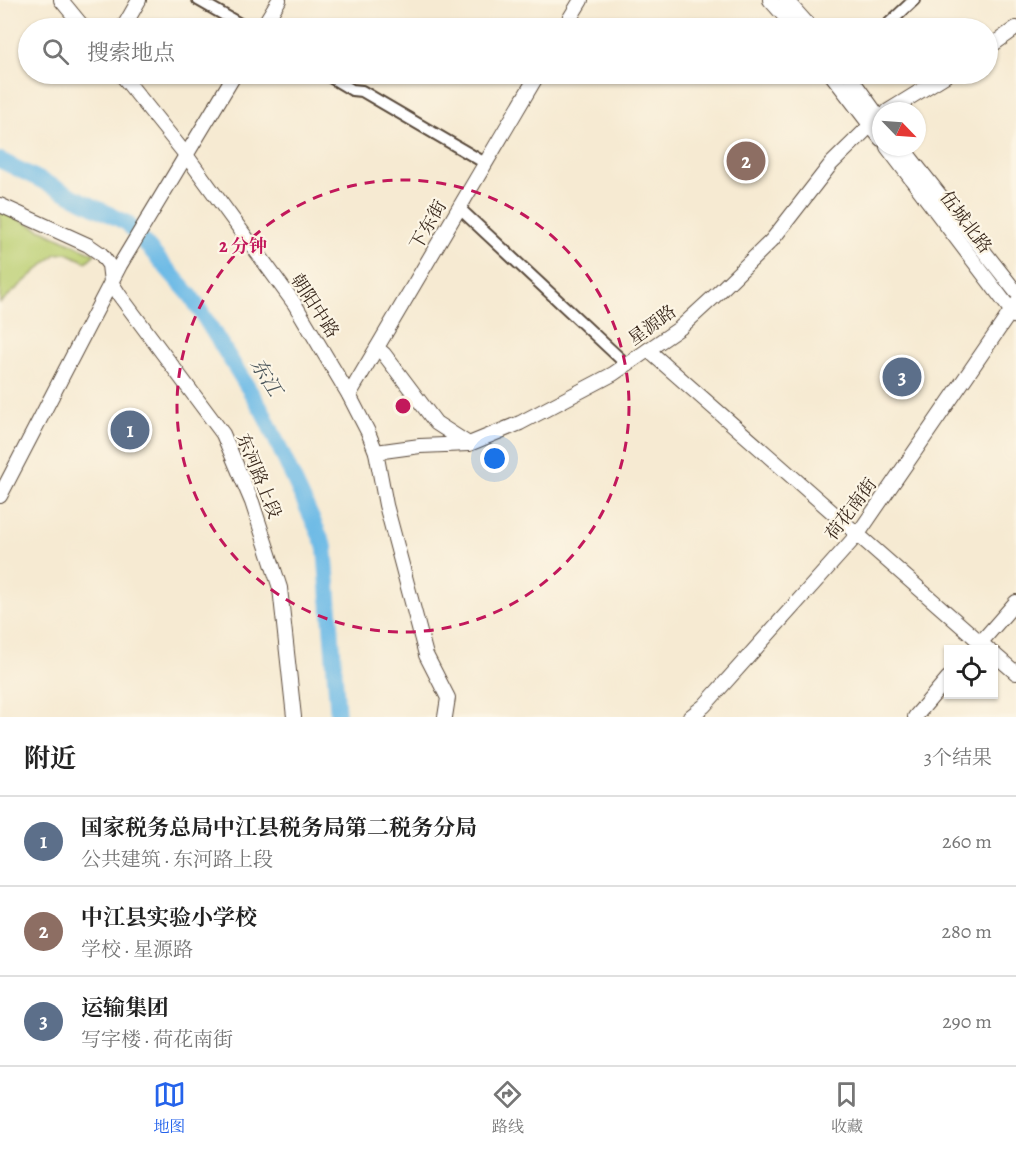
<!DOCTYPE html>
<html lang="zh">
<meta charset="utf-8">
<style>
:root{--surface:#fff;--page:#f2f2f2;--text:#222;--muted:#767676;--line:#e0e0e0;--accent:#2563eb}
body{margin:0;font-family:Alegreya,"Noto Serif SC",serif;background:var(--page);color:var(--text)}
.controls{position:absolute;right:18px;bottom:18px;display:grid;overflow:hidden;border-radius:0px;box-shadow:0 2px 4px #0004}
.controls button{width:54px;height:54px;display:grid;place-items:center;padding:0;border:0;border-bottom:2px solid var(--line);background:var(--surface);color:var(--text);font:30px sans-serif}
.compass{position:absolute;left:872px;top:102px;width:54px;height:54px;border-radius:50%;background:var(--surface);box-shadow:0 2px 4px #0004;rotate:115deg}
.you{position:absolute;left:495px;top:459px;width:21px;height:21px;margin:-15px;border:4px solid #fff;border-radius:50%;background:#1a73e8;box-shadow:0 0 0 9px #1a73e833}
.badge{display:grid;place-items:center;width:39px;height:39px;border-radius:50%;background:var(--accent);color:#fff;font-size:20px;font-weight:700}
.pin{position:absolute;translate:-50% -50%;border:3px solid #fff;box-shadow:0 2px 6px #0006}
.list{margin:0;padding:0;list-style:none}
h2{display:flex;justify-content:space-between;align-items:center;height:78px;margin:0;padding:0 24px;font-size:26px}
h2 small{font-size:20px;font-weight:400;color:var(--muted)}
.list li{display:grid;grid-template-columns:39px 1fr auto;gap:18px;align-items:center;box-sizing:border-box;height:90px;padding:0 24px;border-top:2px solid var(--line)}
.list b{display:block;font-size:22px;white-space:nowrap}
.list p{margin:0;font-size:20px;white-space:nowrap;color:var(--muted)}
.list em{font-size:20px;font-style:normal;color:var(--muted)}
.icon{flex:none;width:33px;height:33px;fill:none;stroke:currentColor;stroke-width:2;stroke-linecap:round;stroke-linejoin:round}
.map{position:relative;flex:none;width:1016px;height:717px;overflow:hidden}
.search{position:absolute;background:var(--surface);box-shadow:0 2px 4px #0004;left:18px;right:18px;top:18px;height:66px;display:flex;align-items:center;gap:15px;box-sizing:border-box;padding:0 21px;border-radius:33px;color:var(--muted);font-size:22px}
.sheet{height:348px;background:var(--surface)}
nav{display:flex;justify-content:space-around;align-items:center;box-sizing:border-box;height:84px;border-top:2px solid var(--line);background:var(--surface);font-size:16px;color:var(--muted)}
nav a{display:grid;justify-items:center;gap:3px}
nav .on{color:var(--accent)}
.map>svg:first-child{display:block}
.green{fill:#bbcf72;stroke:#7b7c48;stroke-width:1.5}
.lines{fill:none;stroke-linecap:round;stroke-linejoin:round}
.river{stroke:#6cbae6;stroke-width:16}
.street-casing{stroke:#574739;stroke-width:14}
.secondary-casing{stroke:#574739;stroke-width:16}
.street{stroke:#fff;stroke-width:10}
.secondary{stroke:#fff;stroke-width:14}
.ring{fill:none;stroke:#c2185b;stroke-width:3;stroke-dasharray:10 8}
.labels{text-anchor:middle;dominant-baseline:central;stroke-width:4.5;stroke-linejoin:round;paint-order:stroke}
.street-label{font-size:18px;fill:#3b2a1e;stroke:#fcf5e5}
.water-label{font-size:20px;font-style:italic;fill:#4a555a;stroke:#fcf5e5}
.centre{fill:#c2185b;stroke:#fcf5e5;stroke-width:3}
.ring-label{font-size:18px;text-anchor:middle;font-weight:bold;fill:#c2185b;stroke:#fcf5e5;stroke-width:4.5;stroke-linejoin:round;paint-order:stroke}
</style>
<div class="map">
<svg width="1016" height="717" viewBox="0 0 1016 717">
<rect width="100%" height="100%" fill="#fcf5e5"/>
<filter id="ink" filterUnits="userSpaceOnUse"><feTurbulence type="fractalNoise" baseFrequency=".0167" numOctaves="2"/><feDisplacementMap in="SourceGraphic" scale="12" xChannelSelector="R" yChannelSelector="G"/><feConvolveMatrix kernelMatrix="1 2 1 2 8 2 1 2 1" color-interpolation-filters="sRGB"/></filter>
<filter id="wash" filterUnits="userSpaceOnUse"><feTurbulence type="fractalNoise" baseFrequency=".008" numOctaves="4" result="noise"/><feDisplacementMap in="SourceGraphic" scale="24" xChannelSelector="R" yChannelSelector="G"/><feGaussianBlur stdDeviation="1.35" result="paint"/><feColorMatrix in="noise" values="0 0 0 0 0 0 0 0 0 0 0 0 0 0 0 0 0 1.4 0 .05"/><feComposite in="paint" operator="in"/></filter>
<g filter="url(#wash)">
<rect width="100%" height="100%" fill="#f6ead2"/>
<polygon class="green" points="0,211 95,254 86,262 67,253 56,254 0,303"/>
<g class="lines">
<polyline class="river" points="0,160 127,223 191,296 263,412 325,547 338,717"/>
</g>
</g>
<g filter="url(#ink)">
<g class="lines">
<g class="street-casing">
<g id="street">
<polyline points="198,0 247,28"/>
<polyline points="884,28 914,0"/>
<polyline points="325,74 352,90 362,91 485,163"/>
<polyline points="459,208 627,365"/>
</g>
</g>
<g class="secondary-casing">
<g id="secondary">
<polyline points="61,0 84,28"/>
<polyline points="770,0 795,28"/>
<polyline points="786,0 811,28"/>
<polyline points="123,28 139,0"/>
<polyline points="262,28 279,0"/>
<polyline points="564,28 581,0"/>
<polyline points="988,48 1016,28"/>
<polyline points="121,74 186,155 294,303 349,395 368,432 376,452 386,505 426,655 448,698 445,717"/>
<polyline points="831,74 881,139"/>
<polyline points="848,74 881,120"/>
<polyline points="888,111 948,74"/>
<polyline points="887,147 1016,317"/>
<polyline points="902,147 1016,292"/>
<polyline points="0,205 88,245 101,254 109,265 111,282 120,296 223,434 252,502 280,588 294,717"/>
<polyline points="377,348 384,354 436,423 467,443"/>
<polyline points="648,350 989,650"/>
<polyline points="349,395 538,74"/>
<polyline points="376,452 420,446 469,444 520,423 613,374 680,328 717,294 772,240 831,164 881,115"/>
<polyline points="0,496 120,265 235,74"/>
<polyline points="974,650 1016,602"/>
<polyline points="994,654 1016,673"/>
<polyline points="690,717 704,706 858,534 1016,304"/>
<polyline points="915,717 948,678"/>
</g>
</g>
<use href="#street" class="street"/>
<use href="#secondary" class="secondary"/>
</g>
</g>
<circle class="ring" cx="403" cy="406" r="226"/>
<g class="labels">
<g class="street-label">
<text transform="translate(966 222) rotate(53)">伍城北路</text>
<text transform="translate(428 225) rotate(-60)">下东街</text>
<text transform="translate(315 306) rotate(57)">朝阳中路</text>
<text transform="translate(652 325) rotate(-36)">星源路</text>
<text transform="translate(259 476) rotate(68)">东河路上段</text>
<text transform="translate(851 509) rotate(-53)">荷花南街</text>
</g>
<g class="water-label">
<text transform="translate(266 377) rotate(58)">东江</text>
</g>
</g>
<circle cx="403" cy="406" r="9" class="centre"/>
<g class="ring-label">
<text x="243" y="252">2 分钟</text>
</g>
</svg>
<div class="controls">
<button><svg class="icon" aria-label="locate" viewBox="0 0 24 24"><circle cx="12" cy="12" r="6"/><path d="M12 2v4M12 18v4M2 12h4M18 12h4"/></svg></button>
</div>
<svg class="compass" viewBox="-18 -18 36 36"><path d="M0-13l5 13h-10z" fill="#e53935"/><path d="M0 13l5-13h-10z" fill="#767676"/></svg>
<div class="you"></div>
<div class="pin badge" style="left:130px;top:430px;background:#5c6f8a">1</div>
<div class="pin badge" style="left:746px;top:161px;background:#8d6e63">2</div>
<div class="pin badge" style="left:902px;top:377px;background:#5c6f8a">3</div>
<div class="search"><svg class="icon" aria-label="search" viewBox="0 0 24 24"><circle cx="10" cy="10" r="6"/><path d="M15 15l6 6"/></svg>搜索地点</div>
</div>
<section class="sheet">
<h2>附近<small>3个结果</small></h2>
<ul class="list">
<li><span class="badge" style="background:#5c6f8a">1</span><div><b>国家税务总局中江县税务局第二税务分局</b><p>公共建筑 · 东河路上段</p></div><em>260 m</em></li>
<li><span class="badge" style="background:#8d6e63">2</span><div><b>中江县实验小学校</b><p>学校 · 星源路</p></div><em>280 m</em></li>
<li><span class="badge" style="background:#5c6f8a">3</span><div><b>运输集团</b><p>写字楼 · 荷花南街</p></div><em>290 m</em></li>
</ul>
</section>
<nav>
<a class="on"><svg class="icon" aria-label="map" viewBox="0 0 24 24"><path d="M3 6l6-2 6 2 6-2v14l-6 2-6-2-6 2zM9 4v14M15 6v14"/></svg>地图</a>
<a><svg class="icon" aria-label="directions" viewBox="0 0 24 24"><path d="M12 3l9 9-9 9-9-9zM9 14v-3h6M13 9l2 2-2 2"/></svg>路线</a>
<a><svg class="icon" aria-label="saved" viewBox="0 0 24 24"><path d="M7 4h10v16l-5-4-5 4z"/></svg>收藏</a>
</nav>
